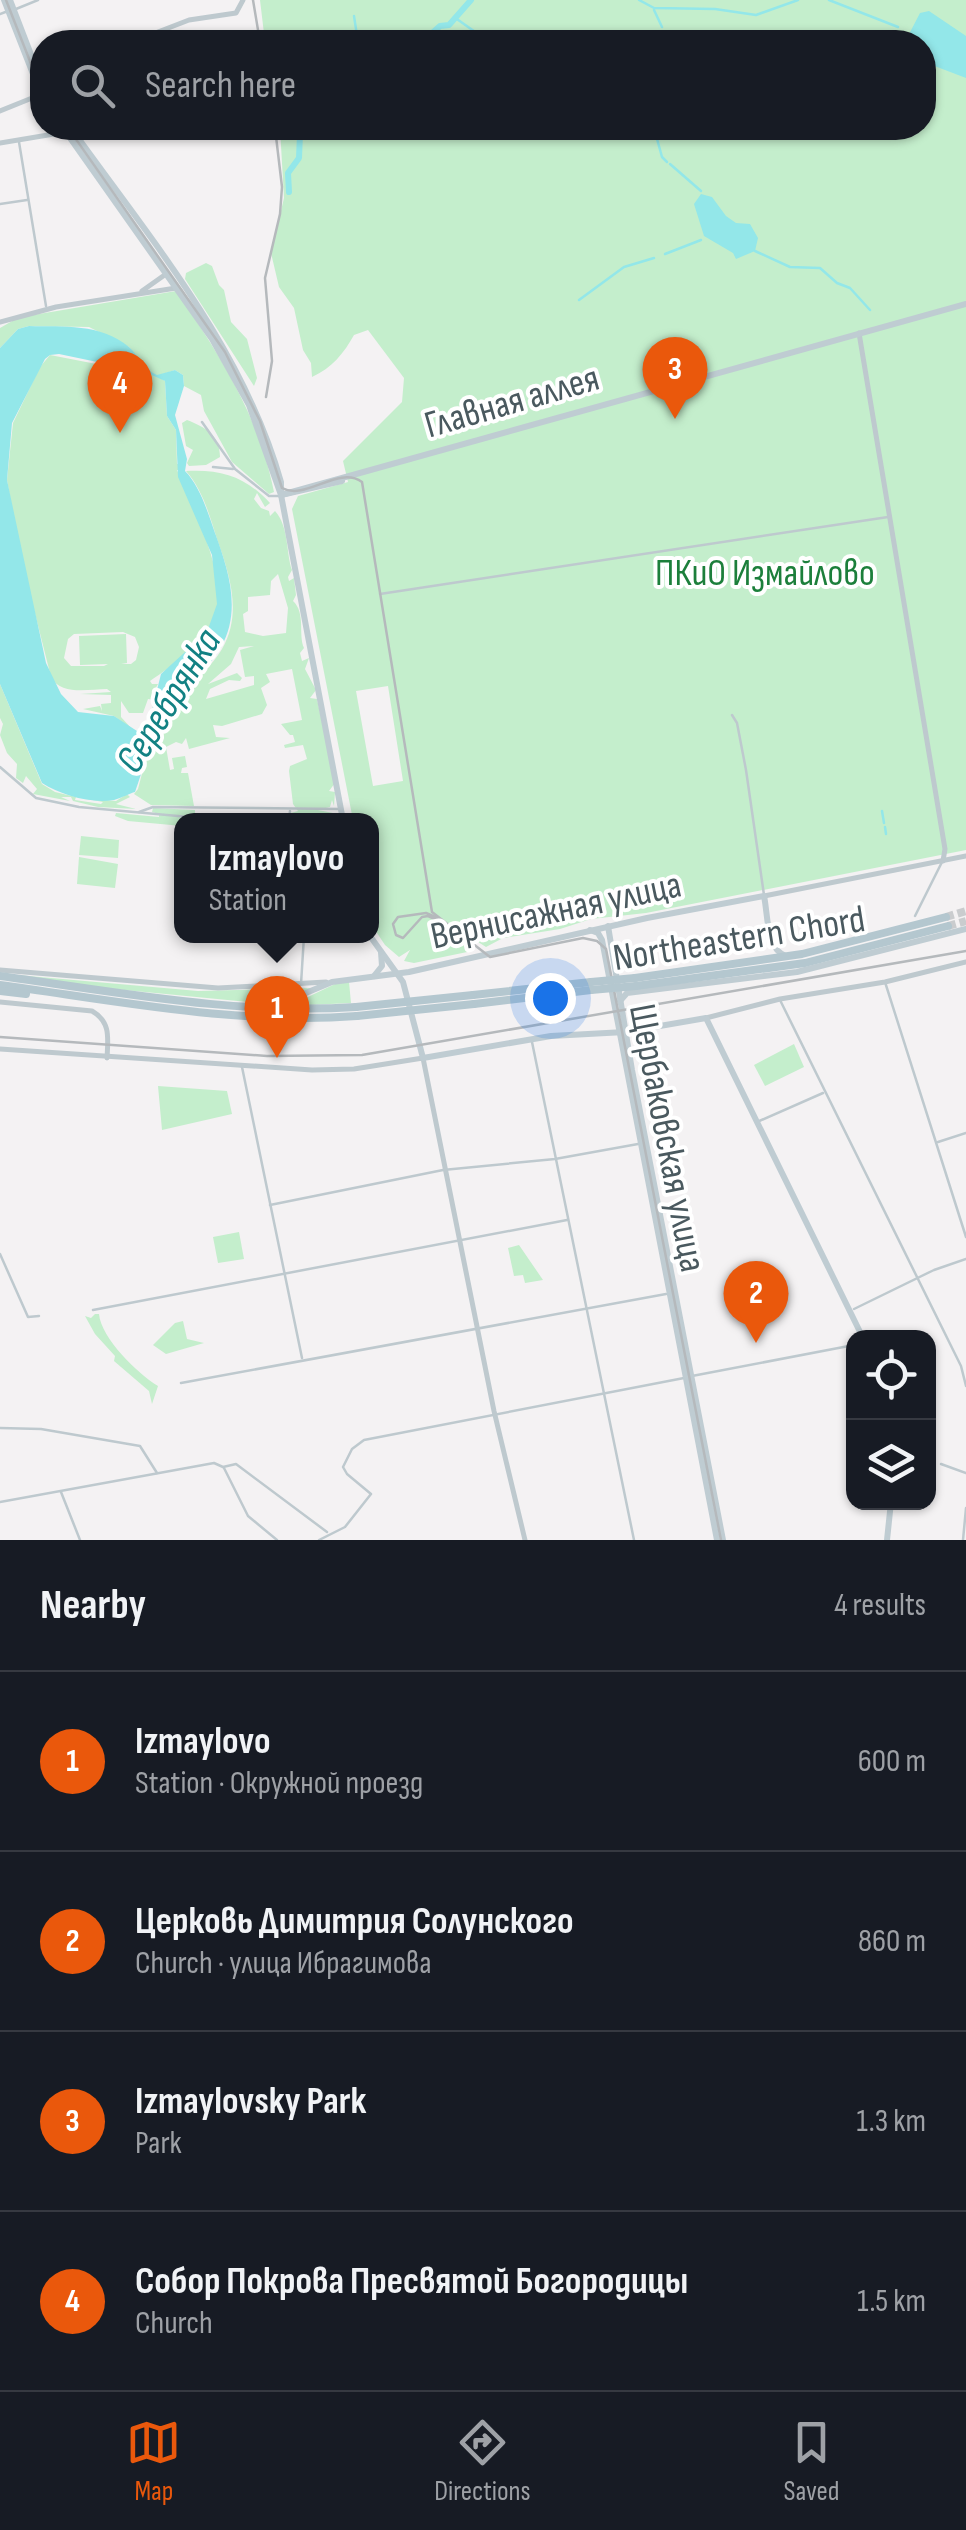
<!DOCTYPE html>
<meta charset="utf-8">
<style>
:root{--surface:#171b24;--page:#242831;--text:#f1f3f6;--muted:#9ea1a6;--line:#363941;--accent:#ea580c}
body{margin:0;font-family:"Sofia Sans Condensed",sans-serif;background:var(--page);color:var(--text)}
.controls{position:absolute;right:30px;bottom:30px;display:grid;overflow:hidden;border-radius:20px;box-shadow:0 2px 8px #0004}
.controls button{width:90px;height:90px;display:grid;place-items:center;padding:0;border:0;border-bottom:2px solid var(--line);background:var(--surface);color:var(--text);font:50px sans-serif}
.you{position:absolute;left:550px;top:998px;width:35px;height:35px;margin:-25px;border:8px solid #fff;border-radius:50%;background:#1a73e8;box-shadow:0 0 0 15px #1a73e833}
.badge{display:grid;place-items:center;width:65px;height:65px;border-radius:50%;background:var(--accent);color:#fff;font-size:32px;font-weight:700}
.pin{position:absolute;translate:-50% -82px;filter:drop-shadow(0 2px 5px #0008)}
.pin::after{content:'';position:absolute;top:52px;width:35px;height:30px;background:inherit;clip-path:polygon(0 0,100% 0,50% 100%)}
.popup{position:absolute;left:174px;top:813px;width:205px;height:130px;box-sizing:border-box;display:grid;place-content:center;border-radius:20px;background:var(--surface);filter:drop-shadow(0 2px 8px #0005);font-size:32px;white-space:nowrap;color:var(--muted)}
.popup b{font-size:38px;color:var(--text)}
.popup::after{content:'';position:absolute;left:50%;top:100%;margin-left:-20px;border:20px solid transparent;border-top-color:var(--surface)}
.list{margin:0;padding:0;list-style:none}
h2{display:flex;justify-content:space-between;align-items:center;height:130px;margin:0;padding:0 40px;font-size:42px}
h2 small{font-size:32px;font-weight:400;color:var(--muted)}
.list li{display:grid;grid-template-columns:65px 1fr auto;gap:30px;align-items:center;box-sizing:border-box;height:180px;padding:0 40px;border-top:2px solid var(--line)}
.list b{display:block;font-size:38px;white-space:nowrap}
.list p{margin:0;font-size:32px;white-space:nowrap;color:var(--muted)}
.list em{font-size:32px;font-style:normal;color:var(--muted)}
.icon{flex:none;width:55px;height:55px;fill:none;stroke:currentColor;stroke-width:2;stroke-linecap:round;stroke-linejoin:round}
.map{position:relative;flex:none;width:966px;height:1540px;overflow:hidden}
.search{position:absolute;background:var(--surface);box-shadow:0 2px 8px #0004;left:30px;right:30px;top:30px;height:110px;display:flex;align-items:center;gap:25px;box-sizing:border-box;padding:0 35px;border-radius:40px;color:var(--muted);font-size:38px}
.sheet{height:850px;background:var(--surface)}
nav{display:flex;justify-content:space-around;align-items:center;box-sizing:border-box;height:140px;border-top:2px solid var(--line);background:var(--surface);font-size:28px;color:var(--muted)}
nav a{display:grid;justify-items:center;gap:5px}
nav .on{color:var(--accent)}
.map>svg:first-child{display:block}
.green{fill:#c4eecc;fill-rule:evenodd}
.water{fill:#93e7e9;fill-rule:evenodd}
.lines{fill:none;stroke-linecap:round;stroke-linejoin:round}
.stream{stroke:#93e7e9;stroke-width:2.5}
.river{stroke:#93e7e9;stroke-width:6}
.primary-tunnel{stroke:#caccce;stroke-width:8;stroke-dasharray:8 4;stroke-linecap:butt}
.minor{stroke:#bec9ce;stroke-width:2.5}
.tertiary{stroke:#bec9ce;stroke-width:5}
.secondary{stroke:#bfccd2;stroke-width:6}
.primary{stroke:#b4c7cf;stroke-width:8}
.tram{stroke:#b5b9bc;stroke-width:2.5}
.rail{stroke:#b5b9bc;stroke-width:2.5}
.primary-bridge{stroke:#b4c7cf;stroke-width:8}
.labels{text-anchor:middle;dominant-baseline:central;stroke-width:8;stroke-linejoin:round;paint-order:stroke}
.street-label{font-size:38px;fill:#4a595f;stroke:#fff}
.park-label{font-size:38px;fill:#1c7f3b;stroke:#fff}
.water-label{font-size:40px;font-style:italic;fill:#128183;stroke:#fff}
</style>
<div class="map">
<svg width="966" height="1540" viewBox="0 0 966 1540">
<rect width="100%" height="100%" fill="#f4f2f3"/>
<g class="green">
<path d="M260,0H966V850L646,913L591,919L560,929L503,938L486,947L475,940L464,941L472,951L414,963L404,961L410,950L399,957L385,945L373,927L372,820H353L292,509L298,496L348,482L343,461L402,402L404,378L368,330L354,335C344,353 332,368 312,377L311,363L303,350L294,308L279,287L271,253L284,198L280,128H924V42H265ZM388,686L403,781L373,786L356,691Z"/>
<polygon points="206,263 212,266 219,285 224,290 231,322 247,339 257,378 254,386 185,279 186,273"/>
<path d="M176,291C219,353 259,416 274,492L269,494L232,462L204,411L201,395L184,386L183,375L175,370L157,376L165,381L167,416L176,430L177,464H185V470H177C192,507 228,575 216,614C208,641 172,666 150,681L152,684H158L154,691L156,695L154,700L148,699L143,713H129L121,701V717L131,728L114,716L83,709L100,706L102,711L101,704L111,703V695L80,694L111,692L107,689C89,689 61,696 51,677L20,554L7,480L13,423L40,367L50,355L153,375L129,347L89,327L29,326L18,329L0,348V328L14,320L33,315ZM123,632L135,637L139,647L136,660L131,664H121L127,663L126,634L79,636L80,665L108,664L104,666H71L64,658L68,639L74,634Z"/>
<path d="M187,420C205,427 220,435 220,457L206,465L189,466L187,463L193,450L186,446L182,423Z"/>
<path d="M186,471C222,469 246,477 270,503L265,507L257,493L254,499L261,508L269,511L270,516L275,511C289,526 286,553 292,570L288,577L289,581L294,578L296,595L293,601C306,613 298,634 304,648L300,653L302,661L309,658L305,669L316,690L310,698L317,699L335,783L329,791L335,792L334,806L332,800L330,807L318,810L338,814L341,820H291V813L298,811L293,804L289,771L290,766L307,759L303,745L285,748L284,745L295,742L293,735H290L281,724L302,720L292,669L266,674L270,682L261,688L267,705L262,714L222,726L213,725L216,737L230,738L189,749L186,738L182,744L176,742L166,747L170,770L174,769L172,758L185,756L187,767L182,768L181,773H188L194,806L151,805L134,794L138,789C145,761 153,734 168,711C184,688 209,671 222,649C243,613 229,573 217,539C210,517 203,490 186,471ZM278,574L288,608L286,633L263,636L245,632L243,614L248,611V597L270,595L271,581ZM254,646L240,650L245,677L254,676V685L206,699L210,689L229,680L240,681L242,678L237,673L208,684L231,664L239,647Z"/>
<polygon points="0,684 42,784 55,792 76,797 75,800 101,804 103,802 82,798 116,801 127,794 130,797 116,804 136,809 98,807 73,801 71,797 61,797 70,801 33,794 37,789 26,776 23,783 16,778 17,764 7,753 0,735 3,724 0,718"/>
<polygon points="153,808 195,810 195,816 220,820 182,820 182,826 128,821 115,816 116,813 159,817 159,814 152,812"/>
<polygon points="81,836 119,840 118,858 79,855"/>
<polygon points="79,857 118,864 115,888 77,884"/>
<polygon points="17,975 198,991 313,988 282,1001 248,1002 104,988"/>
<polygon points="349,982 351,1003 289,1006 335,984"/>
<polygon points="794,1044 804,1067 765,1086 754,1065"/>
<polygon points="158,1086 227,1091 232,1114 162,1130"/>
<polygon points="239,1232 244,1259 218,1263 213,1237"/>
<polygon points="519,1245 543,1280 525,1283 523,1275 514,1276 508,1248"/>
<path d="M95,1314H99C101,1338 138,1374 158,1386L152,1404L149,1391L114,1361L115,1356L95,1334L85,1316L91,1318Z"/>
<polygon points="183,1321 187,1339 204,1343 166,1354 153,1345 175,1323"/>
</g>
<g class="water">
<polygon points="929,11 966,36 966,78 924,62 924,42 905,42 920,13"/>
<polygon points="701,194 712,197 726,216 736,223 750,224 758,238 755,251 736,259 733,253 704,236 694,204"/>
<path d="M29,326C64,327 100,323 129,347C140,357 143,369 157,375L175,370L183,375L184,386L175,415L187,459L185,471C200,486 208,513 215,533C228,569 242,610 221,647C207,671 182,689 167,713C150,739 145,764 135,792C130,793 122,798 114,800C91,804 61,795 42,783L0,684V348L18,329ZM59,354L145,372L165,381L167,416L176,430L178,477L212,555L217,604L207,632L161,674L150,718L137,731L114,716L78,712L61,694L46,663L7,480L12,423L45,359L50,355Z"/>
</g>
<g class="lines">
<g class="stream">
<polyline points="639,0 654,8 715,9 756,15 798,0"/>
<polyline points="829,0 898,27"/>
<polyline points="654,10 662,27"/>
<polyline points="354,16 358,42"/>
<polyline points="454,17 488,41"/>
<polyline points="654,128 662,157 667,162"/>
<polyline points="670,164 701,191"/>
<polyline points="755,251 790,267 820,268 837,283 850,288 870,310"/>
<polyline points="665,254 701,240"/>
<polyline points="579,300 624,267 654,258"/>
<polyline points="882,811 884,823"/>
<polyline points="885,827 886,834"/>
</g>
<g class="river">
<polyline points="399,42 430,35 440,26 449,25 471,0"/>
<polyline points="289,192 288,173 299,158 300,134 304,128"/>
</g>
<g class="primary-tunnel">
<polyline points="946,917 966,911"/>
<polyline points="948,926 966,921"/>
</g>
<g class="minor">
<polyline points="16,9 38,0"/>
<polyline points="0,14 8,11"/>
<polyline points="19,142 46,306"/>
<polyline points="0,204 27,200"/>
<polyline points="202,422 235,469 269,496 279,496"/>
<polyline points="213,467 233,469"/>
<polyline points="380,594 888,517"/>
<polyline points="732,715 737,723 746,770 764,895"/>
<polyline points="0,767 36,798 79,807 222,820"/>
<polyline points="139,812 153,807 340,809"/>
<polyline points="289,820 290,811"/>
<polyline points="915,916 942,862"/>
<polyline points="885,982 966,1237"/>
<polyline points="301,984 304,936"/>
<polyline points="780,1000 961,1366 966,1386"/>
<polyline points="532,1042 634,1540"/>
<polyline points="242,1067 302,1358"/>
<polyline points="757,1122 823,1093"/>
<polyline points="938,1142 966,1133"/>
<polyline points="270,1205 443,1170 555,1159 638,1144"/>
<polyline points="0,1254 28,1317 39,1316"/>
<polyline points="854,1309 934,1270 966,1259"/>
<polyline points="93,1310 567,1220"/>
<polyline points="692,1376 854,1345"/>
<polyline points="181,1383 666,1294"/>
<polyline points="0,1428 41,1429 140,1446 157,1473"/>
<polyline points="941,1464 966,1473"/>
<polyline points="224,1468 248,1516 277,1540"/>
<polyline points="61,1492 80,1540"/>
<polyline points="0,1502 214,1463 223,1467 236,1464 327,1532"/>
<polyline points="319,1540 345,1527 371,1494 347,1474 343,1467 352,1449 364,1440 684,1378"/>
<polyline points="963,1540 966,1508"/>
</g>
<g class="tertiary">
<polyline points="132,42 189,20 236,13 243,0"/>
<polyline points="0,111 42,94"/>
<polyline points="0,143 66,132"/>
<polyline points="142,291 166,274"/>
<polyline points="0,322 56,307 176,288"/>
<polyline points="859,333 945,849 943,861"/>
<polyline points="764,896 966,856"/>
<polyline points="0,970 218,988 326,982"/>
<path d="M0,1002L92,1011C111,1022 108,1038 107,1058"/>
<polyline points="706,1018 780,999 885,982 966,962"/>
<polyline points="0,1049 312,1070 354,1069 423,1058 494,1411 525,1540"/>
</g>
<g class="secondary">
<polyline points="4,0 42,97"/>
<polyline points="10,0 42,83"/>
<polyline points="63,128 212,339 249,405 281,495 343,820"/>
<path d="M71,128C151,240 243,348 281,482V491"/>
<polyline points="281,495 966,304"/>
<polyline points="281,495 342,481"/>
<polyline points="608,926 632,1070 723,1540"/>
<polyline points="590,930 598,933 602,940 717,1540"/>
<polyline points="370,936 403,982 423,1058 551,1036 625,1032 706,1018 863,1338"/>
<polyline points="374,976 382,966 381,952"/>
<polyline points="620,1001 627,993 797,972 966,929"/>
<path d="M275,1006L332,982L409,972L647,918L764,896C768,914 766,950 786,956"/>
<polyline points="887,1540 891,1502"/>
</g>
<g class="primary">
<path d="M0,976C118,992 236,1015 356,1007"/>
<polyline points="635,978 802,954 946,917"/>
<path d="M0,985C118,1001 237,1025 357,1016"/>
<polyline points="636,986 805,963 948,926"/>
<polyline points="0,991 26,994"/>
<polyline points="473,995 591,982"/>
<polyline points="474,1004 591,990"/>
</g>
<g class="tram">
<polyline points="6,0 42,92"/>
<path d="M68,128L225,352L260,421L282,488C306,501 338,465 362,482L432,912L490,957L583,938L597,941L606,949L721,1540"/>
<polyline points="437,920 428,916 422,917 403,938 396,935 393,924 398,917 426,913 438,918"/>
</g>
<g class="rail">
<polyline points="253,0 260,42"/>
<polyline points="266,397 272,361 265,278 280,214 282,187 275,128"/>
<polyline points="0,1037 267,1056 362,1055 966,951"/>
</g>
<g class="primary-bridge">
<polyline points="591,982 635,978"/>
<polyline points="591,990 636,986"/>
<polyline points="356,1007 473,995"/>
<polyline points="357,1016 474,1004"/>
</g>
</g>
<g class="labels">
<g class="street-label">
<text transform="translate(512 402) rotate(-16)">Главная аллея</text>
<text transform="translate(556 911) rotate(-12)">Вернисажная улица</text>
<text transform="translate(739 939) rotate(-9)">Northeastern Chord</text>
<text transform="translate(667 1138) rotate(79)">Щербаковская улица</text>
</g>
<g class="park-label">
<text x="765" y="573">ПКиО Измайлово</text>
</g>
<g class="water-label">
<text transform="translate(169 701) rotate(-58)">Серебрянка</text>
</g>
</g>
</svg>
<div class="controls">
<button><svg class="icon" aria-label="locate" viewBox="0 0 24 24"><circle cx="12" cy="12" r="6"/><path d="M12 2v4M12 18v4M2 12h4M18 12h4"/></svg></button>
<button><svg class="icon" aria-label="layers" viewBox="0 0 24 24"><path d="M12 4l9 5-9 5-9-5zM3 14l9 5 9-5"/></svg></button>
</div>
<div class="you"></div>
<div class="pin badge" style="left:277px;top:1058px">1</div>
<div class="popup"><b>Izmaylovo</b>Station</div>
<div class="pin badge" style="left:756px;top:1343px">2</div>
<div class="pin badge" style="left:675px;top:419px">3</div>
<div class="pin badge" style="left:120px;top:433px">4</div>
<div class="search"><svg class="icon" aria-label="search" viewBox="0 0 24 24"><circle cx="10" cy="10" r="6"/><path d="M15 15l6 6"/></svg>Search here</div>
</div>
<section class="sheet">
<h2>Nearby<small>4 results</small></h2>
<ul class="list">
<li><span class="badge">1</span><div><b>Izmaylovo</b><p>Station · Окружной проезд</p></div><em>600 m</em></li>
<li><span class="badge">2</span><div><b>Церковь Димитрия Солунского</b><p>Church · улица Ибрагимова</p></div><em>860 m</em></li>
<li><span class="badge">3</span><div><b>Izmaylovsky Park</b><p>Park</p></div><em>1.3 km</em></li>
<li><span class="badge">4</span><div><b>Собор Покрова Пресвятой Богородицы</b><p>Church</p></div><em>1.5 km</em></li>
</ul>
</section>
<nav>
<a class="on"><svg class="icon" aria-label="map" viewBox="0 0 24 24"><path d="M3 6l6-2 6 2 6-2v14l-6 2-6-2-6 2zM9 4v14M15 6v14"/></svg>Map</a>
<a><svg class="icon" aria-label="directions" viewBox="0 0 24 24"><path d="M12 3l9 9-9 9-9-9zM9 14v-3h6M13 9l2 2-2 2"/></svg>Directions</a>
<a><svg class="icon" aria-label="saved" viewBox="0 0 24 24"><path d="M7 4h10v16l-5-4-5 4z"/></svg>Saved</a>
</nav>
